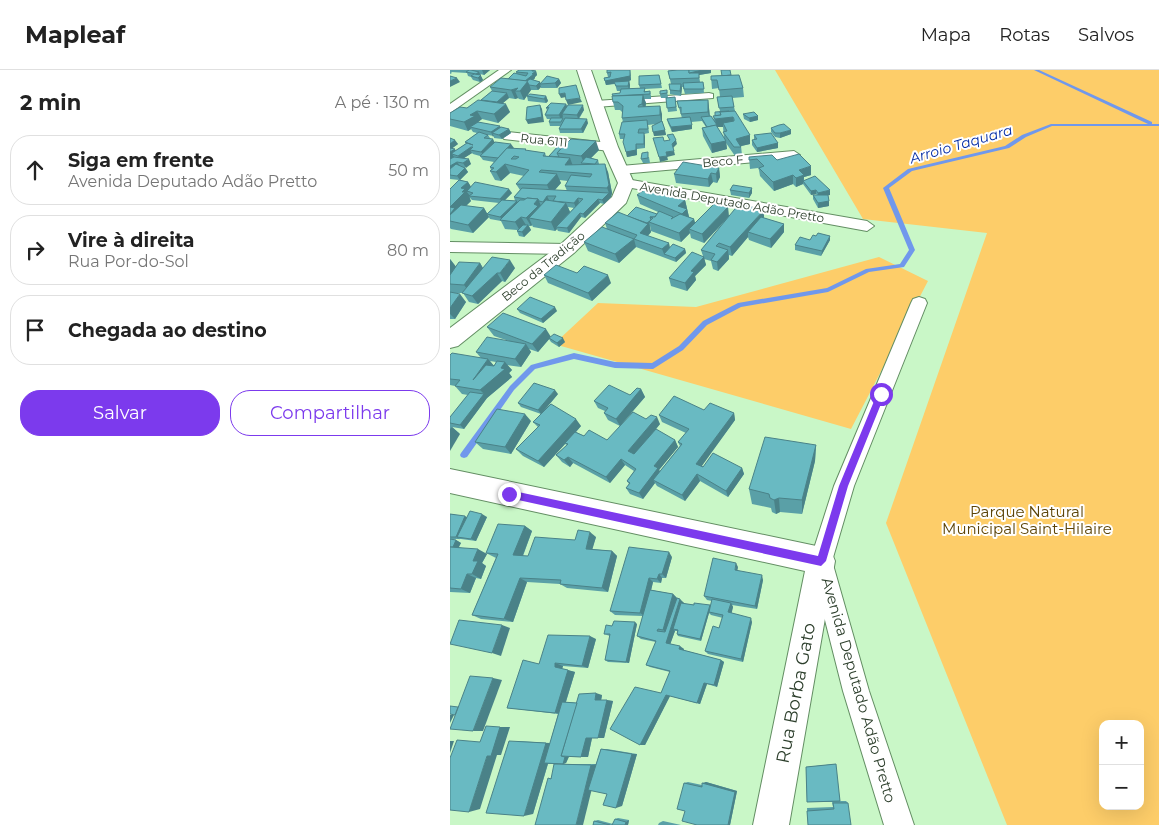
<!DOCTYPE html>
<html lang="pt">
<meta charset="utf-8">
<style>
:root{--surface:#fff;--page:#f2f2f2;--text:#222;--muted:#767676;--line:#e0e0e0;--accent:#7c3aed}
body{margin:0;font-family:Montserrat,sans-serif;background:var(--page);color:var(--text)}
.controls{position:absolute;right:15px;bottom:15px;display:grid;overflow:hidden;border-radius:10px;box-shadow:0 5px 20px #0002}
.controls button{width:45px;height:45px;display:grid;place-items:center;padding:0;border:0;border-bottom:1px solid var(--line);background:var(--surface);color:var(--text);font:25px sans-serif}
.stop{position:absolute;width:15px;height:15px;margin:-11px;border:4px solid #7c3aed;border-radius:50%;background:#fff}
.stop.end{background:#7c3aed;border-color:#fff;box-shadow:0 1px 5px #0008}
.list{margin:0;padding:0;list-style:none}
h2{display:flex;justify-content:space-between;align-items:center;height:65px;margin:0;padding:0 20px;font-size:21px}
h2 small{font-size:16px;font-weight:400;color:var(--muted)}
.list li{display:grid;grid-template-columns:32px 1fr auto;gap:15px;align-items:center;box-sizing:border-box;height:70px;margin:0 10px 10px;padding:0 10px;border:1px solid var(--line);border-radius:20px}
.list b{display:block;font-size:19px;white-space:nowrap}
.list p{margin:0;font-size:16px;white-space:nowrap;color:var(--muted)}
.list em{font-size:16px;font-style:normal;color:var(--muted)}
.actions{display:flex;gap:10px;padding:15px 20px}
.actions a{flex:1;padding:11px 0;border:1px solid var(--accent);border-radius:20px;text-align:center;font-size:18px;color:var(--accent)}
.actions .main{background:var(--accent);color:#fff}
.icon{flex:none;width:28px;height:28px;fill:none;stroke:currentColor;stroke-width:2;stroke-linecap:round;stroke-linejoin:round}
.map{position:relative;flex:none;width:709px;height:755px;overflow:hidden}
header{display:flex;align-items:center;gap:30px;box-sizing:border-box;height:70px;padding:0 25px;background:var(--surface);border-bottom:1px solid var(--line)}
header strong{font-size:24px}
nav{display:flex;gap:28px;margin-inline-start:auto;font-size:18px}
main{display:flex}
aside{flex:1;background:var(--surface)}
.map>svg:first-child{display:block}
.green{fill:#fdcd69;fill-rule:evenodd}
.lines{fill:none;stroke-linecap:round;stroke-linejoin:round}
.stream{fill:#7098ec;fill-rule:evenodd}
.minor-casing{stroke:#638e63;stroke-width:2}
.tertiary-casing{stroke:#638e63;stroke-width:2}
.minor{fill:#fff;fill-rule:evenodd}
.tertiary{fill:#fff;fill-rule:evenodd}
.wall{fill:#5aa0a7;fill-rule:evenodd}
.shaded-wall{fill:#4a8288}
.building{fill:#69bac2;stroke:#4a8288;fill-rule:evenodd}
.route{fill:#7c3aed}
.labels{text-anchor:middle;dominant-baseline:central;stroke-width:4;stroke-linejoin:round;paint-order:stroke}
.far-street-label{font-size:12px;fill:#2d3f2c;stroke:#fff}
.far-water-label{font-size:14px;font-style:italic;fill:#052ca5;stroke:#fff}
.park-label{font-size:15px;fill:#5b4307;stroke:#fff}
.street-label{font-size:15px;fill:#2d3f2c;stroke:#fff}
.near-street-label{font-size:18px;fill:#2d3f2c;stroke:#fff}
</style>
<header>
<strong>Mapleaf</strong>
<nav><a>Mapa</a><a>Rotas</a><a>Salvos</a></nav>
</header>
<main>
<aside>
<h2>2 min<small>A pé · 130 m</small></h2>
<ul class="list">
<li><svg class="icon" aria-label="ahead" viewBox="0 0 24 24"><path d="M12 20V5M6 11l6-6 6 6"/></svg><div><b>Siga em frente</b><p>Avenida Deputado Adão Pretto</p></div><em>50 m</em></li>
<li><svg class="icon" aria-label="right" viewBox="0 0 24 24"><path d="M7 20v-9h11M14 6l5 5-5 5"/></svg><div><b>Vire à direita</b><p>Rua Por-do-Sol</p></div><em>80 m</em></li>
<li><svg class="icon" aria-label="arrive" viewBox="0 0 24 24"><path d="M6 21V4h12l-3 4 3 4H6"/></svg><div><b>Chegada ao destino</b></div></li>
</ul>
<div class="actions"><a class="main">Salvar</a><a>Compartilhar</a></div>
</aside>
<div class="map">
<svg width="709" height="755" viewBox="0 0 709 755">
<rect width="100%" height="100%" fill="#c9f7c7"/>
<g class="green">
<path d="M325,0H709V755H557L436,453L537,163L413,149ZM653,654H690V736H653Z"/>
<polygon points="429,187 478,211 401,359 104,274 148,233 246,237"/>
</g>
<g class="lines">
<polygon class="stream" points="584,0 589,0 702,52 702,54 709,54 709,56 602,56 576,67 559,78 462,101 439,118 465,180 454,197 419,202 378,222 291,237 257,255 233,280 203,299 165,298 124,289 85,299 64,320 17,387 14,388 11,387 10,385 11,383 60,316 81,295 124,283 165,292 202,293 229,276 253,251 288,233 377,218 416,199 450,194 459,180 433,118 458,99 555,76 572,65 601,54 698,54"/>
<g class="minor-casing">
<g id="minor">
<polygon points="49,0 61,0 0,43 0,34"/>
<polygon points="259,23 263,24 263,28 146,37 140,34 146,31"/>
<polygon points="58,62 160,73 166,77 160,81 54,69 52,66 54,63"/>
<polygon points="344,81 350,85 349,88 171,104 164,100 171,96"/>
<polygon points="176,109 417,151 424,156 417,161 171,116 169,113 171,110"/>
<polygon points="0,172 117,174 125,179 117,184 0,182"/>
<polygon points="469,227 475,229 477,233 404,416 382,491 419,621 464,755 434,755 393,621 360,491 384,416 461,233 463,229"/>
</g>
</g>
<g class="tertiary-casing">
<g id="tertiary">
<polygon points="127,0 141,0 168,77 184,113 176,133 124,183 8,276 0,278 0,258 110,175 162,127 168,113 152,77"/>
<polygon points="0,399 371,477 381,481 385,491 339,755 303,755 355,501 0,423"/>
</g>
</g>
<use href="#minor" class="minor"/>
<use href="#tertiary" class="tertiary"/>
</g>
<g class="wall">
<polygon points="0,0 40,0 34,5 30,4 33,10 30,12 23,10 21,7 18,6 17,3 1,2 2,3 0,4"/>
<path d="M69,0H84L86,1L87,5L85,7V8L83,10L90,12V13L109,9L111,13L107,18H91V17L88,20H81L74,30L69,29L68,28L65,29L59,28L53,33L60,42L48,53L32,49L28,52L50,57L59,59L61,63L52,69L44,68V66L38,65L40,68L44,72L63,79L95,83L96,86H99L110,74L149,80L141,88L148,90L149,94L158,102L162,123L161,127L154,134L150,133L135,148L131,147L119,163L108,161L107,159L105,161L83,157L82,155L81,156H79L81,160L74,167L69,166L67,161V160L55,159L51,151L40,149L37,144L49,133L22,130L20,128L19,129L21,131L16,136L34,138L39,147L23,163L1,159L0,158V119L9,110L0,109V68L8,74L2,78L5,81L16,74L15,72L27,63L23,62L21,59L18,61L0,56V43L17,38L31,30L42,21L40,17L67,4L66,2ZM22,83L23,84L30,86L33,90L44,92L40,97L41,100L40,101L45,110L51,111L60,103L74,106L66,114L70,120L64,127L65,131L55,130L62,123L21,117L18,112L10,110L18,102L15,97L21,94L14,88ZM109,110L118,111L115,116L117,121L105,120L111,113ZM118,137L124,138L120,142Z"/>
<polygon points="157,0 180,0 181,10 179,11 180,15 180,19 190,18 189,15 209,5 212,18 195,19 195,21 200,21 201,26 201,29 194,29 196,33 195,37 212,44 212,52 216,65 204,66 206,54 198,55 199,63 194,64 195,67 195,78 187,79 187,85 177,87 174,69 170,69 169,64 173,52 172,48 172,42 170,40 165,40 163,32 170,23 170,21 167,21 165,14 156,15 154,8 160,7 158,7 157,3"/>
<polygon points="222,0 261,0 261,3 249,5 250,12 253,12 254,23 235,24 233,17 232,17 231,26 220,24 220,20 221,14 218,1"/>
<path d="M281,5L293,18L294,27L282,28L285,41L300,74L291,76L292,85L285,86L276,73L277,79L262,83L253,66L252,58L256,57L252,51L241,52L242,59L222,62L218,53L217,49L232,48L227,31L258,30L260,46L264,50L263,46H265L270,41L267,27H270L269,18L262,19L261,6ZM267,57H273L274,68Z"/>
<polygon points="217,20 218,28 225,27 227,41 218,42 216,28 211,28 210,24"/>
<polygon points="77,26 96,26 98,31 96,33 78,31"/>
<polygon points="116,34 117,36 134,40 129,49 138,53 133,63 110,63 109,59 110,56 100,56 99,52 100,49 97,49 95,45 97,40 96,38"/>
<polygon points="293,44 308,46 308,50 300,52 294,49"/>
<polygon points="321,58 341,64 330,68 325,67 321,62"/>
<polygon points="304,65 328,73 328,78 307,82 302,75 302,70 304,70"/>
<polygon points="199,87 200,93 193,93 191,89"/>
<polygon points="299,87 327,90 361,105 354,107 354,110 380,125 378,125 379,136 368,138 363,129 363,125 367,125 366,124 361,125 353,114 346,117 343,114 324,121 310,106 309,100 308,98 300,99"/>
<polygon points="269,98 270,107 267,113 263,112 259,117 226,113 224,104"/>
<polygon points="302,118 302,123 299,128 281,125 280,120"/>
<polygon points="187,125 235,130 239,147 244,149 245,153 279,146 314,148 334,154 334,162 321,178 299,170 298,167 282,186 279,185 279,189 268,201 263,199 261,191 254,189 256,195 245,206 246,210 237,221 221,216 219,208 253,186 251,180 277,149 254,173 241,168 240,163 231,172 201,161 200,156 199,157 201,162 198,166 220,178 235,179 236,183 226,192 186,177 185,172 186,177 169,193 138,181 134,172 157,159 155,153 177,146 207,144 208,142 190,134"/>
<polygon points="360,170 380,170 371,186 345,180 345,175"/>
<polygon points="0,189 6,197 30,193 33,198 65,198 55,212 52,211 28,234 19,232 13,223 1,223 16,232 5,249 0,249"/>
<polygon points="94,205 161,213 142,231 98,213"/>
<polygon points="67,239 107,241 93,253 70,243"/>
<path d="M37,257L100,267L115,272L109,277L101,272L99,269L88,282L79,279L81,282L71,297L57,295L62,300L59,303L62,307L37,328L14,359L2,357L10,364L0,359V347L18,325L12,324L5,316L0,315V285L31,288L26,282L59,271L44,266ZM40,291L46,292L44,296Z"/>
<polygon points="191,319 195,327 170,356 158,350 154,343 155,341 148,338 144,331 180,325"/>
<polygon points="108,324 94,341 131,356 126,362 134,366 157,370 196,349 210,354 203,363 225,370 228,377 209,400 210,401 230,376 228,372 236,363 212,352 209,345 254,340 284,343 285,350 251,396 292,398 294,404 278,427 250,411 235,431 207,416 205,413 193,429 180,424 176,418 179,414 177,411 184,401 175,395 160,413 123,393 120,397 112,392 106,385 117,375 115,374 94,397 73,386 66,379 88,357 83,352 91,344 71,337 68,333"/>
<polygon points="81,351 61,384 33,379 25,372"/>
<polygon points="366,375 365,391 352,444 330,442 326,444 322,442 321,438 302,434 299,419"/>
<polygon points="0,444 17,447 37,447 26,471 11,469 0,469 6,470 11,473 8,477 37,484 32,493 36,496 31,509 26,508 20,523 0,522"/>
<polygon points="75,456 82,461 73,486 78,486 125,470 146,467 142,479 162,481 167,486 158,522 117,518 110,514 77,512 63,552 31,549 22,545 46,488 36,483"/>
<polygon points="222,487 216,508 212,508 211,513 203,512 201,520 223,524 227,528 234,533 234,534 260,536 262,531 257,530 254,526 288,497 287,501 313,510 307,539 282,535 283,537 281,543 302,552 293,592 258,584 255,581 269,558 273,548 261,545 259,543 251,571 228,566 227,564 227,561 225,561 220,574 234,579 233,580 271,590 274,592 267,617 257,614 250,634 220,626 195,675 190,675 220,602 200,597 196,595 206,572 191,569 187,566 193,546 165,545 160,541"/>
<polygon points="187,554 179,593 158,592 155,590 160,566 154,564 162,556"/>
<polygon points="146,569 138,598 113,596 112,599 125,602 116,632 127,633 152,625 151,630 163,631 154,668 142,668 138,687 119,687 116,693 113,694 146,694 151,679 157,679 187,684 172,736 157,724 98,708 101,708 112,694 98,694 83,744 68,671 100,673 108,644 57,638 89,594"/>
<polygon points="385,694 390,731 396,731 398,733 358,755 357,738 383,737 382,732 357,732 356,697"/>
<polygon points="238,712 252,715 256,712 287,721 280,755 247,755 235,741 234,713"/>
<polygon points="168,748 179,750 178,755 143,755 144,751 148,750 163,754 165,749"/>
<polygon points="213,751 231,755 208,755 209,753"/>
</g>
<g class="shaded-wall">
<polygon points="32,0 40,0 34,5"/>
<polygon points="82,0 84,0 85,1 86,1 87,5 85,7 85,8 79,14 81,20 74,30 70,21 71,14"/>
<polygon points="180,0 181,10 179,11 180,15 179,20 178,16 179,11 156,15 155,11"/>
<polygon points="253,0 261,0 261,3 249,5 251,16 249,5 240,7 239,3"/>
<polygon points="29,2 33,10 30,12 26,4"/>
<polygon points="7,8 10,12 0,17 0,11"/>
<polygon points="109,9 111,13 107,18 105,13"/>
<polygon points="90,12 91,14 90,14 91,17 88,20 86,16"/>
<polygon points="231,14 232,18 231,26 230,21"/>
<polygon points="68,18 65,21 68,28 65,29 61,20"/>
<polygon points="57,23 59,28 47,38 45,34"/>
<polygon points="115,23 116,27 111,28 109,24"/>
<polygon points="193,25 196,33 195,43 192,34"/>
<polygon points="96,26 98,31 96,33 94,29"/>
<polygon points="130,28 132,32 118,35 116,30"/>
<polygon points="258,30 259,38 260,51 258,42"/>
<polygon points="56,34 60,42 48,53 44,44"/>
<polygon points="116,34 118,39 112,44 113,46 111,50 109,45"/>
<polygon points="90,35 92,39 94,52 78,54 76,50"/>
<polygon points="133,35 134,40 128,49 127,45"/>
<polygon points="210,36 212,44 212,54 210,45"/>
<polygon points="27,41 32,49 28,52 30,55 20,57 21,59 18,61 14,52 20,45"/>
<polygon points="308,46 308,50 300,52 299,48"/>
<polygon points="283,47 284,55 273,53 273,57 267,57 266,55 265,49"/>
<polygon points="137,49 138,53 133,63 131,59"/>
<polygon points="242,55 242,59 222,62 221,57"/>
<polygon points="50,56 52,60 42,63 44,66 43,67 41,62"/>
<polygon points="59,59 61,63 52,69 49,65"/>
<polygon points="215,60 216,65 204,66 203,62"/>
<polygon points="341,60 341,64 330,68 330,63"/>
<polygon points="194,63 195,67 195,78 194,74"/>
<polygon points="300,65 300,74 287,77 286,69"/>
<polygon points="43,69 45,73 34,86 31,82"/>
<polygon points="5,70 8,74 0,80 0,74"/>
<polygon points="226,70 227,74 223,78 222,74"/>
<polygon points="146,71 149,80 136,93 134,93 131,86"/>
<polygon points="276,71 277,79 262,83 261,74"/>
<polygon points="328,73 328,78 307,82 307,78"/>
<polygon points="61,74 64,78 48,88"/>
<polygon points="186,74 187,85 177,87 176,82"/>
<polygon points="21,77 23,80 20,80 22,83 11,90 8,86"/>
<polygon points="5,79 7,84 2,84 7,91 0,95 0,82"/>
<polygon points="224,81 225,85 217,87 216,82"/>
<polygon points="217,86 218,90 210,92 209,87"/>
<polygon points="120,88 123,96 115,95"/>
<polygon points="19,89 21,94 16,98 13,93"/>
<polygon points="7,92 10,96 0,102 0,96"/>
<polygon points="55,94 60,103 51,111 46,102"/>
<polygon points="155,94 158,102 162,123 161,127 154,134 152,130 159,123 157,118"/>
<polygon points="361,96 361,105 354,107 353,114 346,117 346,108 349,100"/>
<polygon points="15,98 18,102 10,110 7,106"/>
<polygon points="269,98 270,107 267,113 266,104"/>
<polygon points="261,103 263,112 259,117 258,109"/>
<polygon points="107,104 111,113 101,124 97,115"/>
<polygon points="343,105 343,114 324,121 323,112"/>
<polygon points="18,112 23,120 17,122 20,126 19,126 21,131 0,151 0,137 11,118"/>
<polygon points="302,118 302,123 299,128 299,123"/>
<polygon points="59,119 62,123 52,133 50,129"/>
<polygon points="366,120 366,124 361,125 361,121"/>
<polygon points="380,120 380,125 368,127 368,123"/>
<polygon points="97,126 99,130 95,136 93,132"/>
<polygon points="128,128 129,132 126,138 124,133"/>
<polygon points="88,129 92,138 79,148 82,155 81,156 76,148 84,134"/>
<polygon points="148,129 150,133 135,148 133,144"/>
<polygon points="235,130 239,147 234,152 232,144 228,136"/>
<polygon points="67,131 69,135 52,150 50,147"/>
<polygon points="379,131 379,136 368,138 368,133"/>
<polygon points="116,133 120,142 106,157 107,159 105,161 101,152"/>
<polygon points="278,137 279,146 254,173 252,164"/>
<polygon points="34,138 39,147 23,163 18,155"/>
<polygon points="314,140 314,149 298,162 298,167 282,186 280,177"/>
<polygon points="130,143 131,147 119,163 117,158"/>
<polygon points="71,147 76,155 70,161 65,152"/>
<polygon points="244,149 246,157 239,159 240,163 231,172 229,163"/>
<polygon points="199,152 201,162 193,171 190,163 197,153"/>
<polygon points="334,154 334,162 321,178 320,169"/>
<polygon points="78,155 81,160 74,167 72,162"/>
<polygon points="380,166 380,170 371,186 372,181"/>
<polygon points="184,169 186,177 169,193 165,184"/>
<polygon points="219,173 221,182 214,184 212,179"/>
<polygon points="235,179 236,183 226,192 225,188"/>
<polygon points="278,180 279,189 268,201 267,192"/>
<polygon points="254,187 256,195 245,206 246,210 237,221 235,213 241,201"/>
<polygon points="0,189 7,198 0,207"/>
<polygon points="60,190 65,198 55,212 50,203"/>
<polygon points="30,193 35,202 20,223 14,215"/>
<polygon points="47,203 52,211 28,234 22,226"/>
<polygon points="158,205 161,213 142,231 138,223"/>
<polygon points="10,224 16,232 5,249 0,244 0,238"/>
<polygon points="105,237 107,241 93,253 91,249"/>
<polygon points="96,259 101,267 88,282 82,274"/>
<polygon points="113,268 115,272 109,277 107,273"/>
<polygon points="76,274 81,282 71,297 65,289"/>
<polygon points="38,289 45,297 23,310"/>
<polygon points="55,292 62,300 59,303 62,307 37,328 14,359 10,355 34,324 30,320"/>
<polygon points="191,319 195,327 170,356 166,349"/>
<polygon points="105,320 108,324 91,344 88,340"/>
<polygon points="284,343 285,350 249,400 246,394"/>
<polygon points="75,344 81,351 61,384 55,377"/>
<polygon points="207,347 210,354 182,387 178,381"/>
<polygon points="126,349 131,356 116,373 115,373 115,374 94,397 88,391"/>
<polygon points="2,357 10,364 0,381 0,359"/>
<polygon points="225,370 228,377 209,400 212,404 203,410 205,413 193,429 189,423 204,396"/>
<polygon points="366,375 365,391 352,444 352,430"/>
<polygon points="118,387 123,393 120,397 114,390"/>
<polygon points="171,389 175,395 160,413 156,407"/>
<polygon points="292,398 294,404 278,427 276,421"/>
<polygon points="247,404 250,411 235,431 232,425"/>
<polygon points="329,428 330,442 326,444 324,430"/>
<polygon points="32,444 37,447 26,471 21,469"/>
<polygon points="15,446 19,449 7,467 10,470 6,467"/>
<polygon points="75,456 82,461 71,490 63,485"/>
<polygon points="140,462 146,467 141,484 136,479"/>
<polygon points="6,470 11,473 0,495 0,482"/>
<polygon points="28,479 37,484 32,493 36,496 31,509 22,504 23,491"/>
<polygon points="162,481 167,486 158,522 152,518"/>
<polygon points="219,482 222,487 216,508 212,504"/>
<polygon points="286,493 288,497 286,505 285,500"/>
<polygon points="17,504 26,508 20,523 11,519"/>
<polygon points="209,504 212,508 211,513 207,509"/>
<polygon points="312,505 313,510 307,539 305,536"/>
<polygon points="70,508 77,512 63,552 54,549"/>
<polygon points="199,508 203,512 195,546 190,543"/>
<polygon points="223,524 227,528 217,563 213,560"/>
<polygon points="230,529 234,533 225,559 223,559 225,561 220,575 216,573"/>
<polygon points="281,533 283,537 281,546 278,542"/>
<polygon points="260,535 259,542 259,543 251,571 250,569"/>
<polygon points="301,548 302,552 293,592 291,589"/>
<polygon points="185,552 187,554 179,593 176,592"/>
<polygon points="52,555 60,558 51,586 42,583"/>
<polygon points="140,566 146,569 138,598 132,596"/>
<polygon points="230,576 234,579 233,582 229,579"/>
<polygon points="271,590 274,592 267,617 264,615"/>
<polygon points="105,593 113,596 112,599 105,597"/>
<polygon points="118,600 125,602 112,644 105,643"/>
<polygon points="43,608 52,610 33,661 23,661"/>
<polygon points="254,613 257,614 250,634 247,633"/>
<polygon points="146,623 152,625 151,631 145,630"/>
<polygon points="216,625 220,626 195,675 190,675"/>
<polygon points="157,630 163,631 154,668 148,668"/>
<polygon points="0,645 4,645 0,653"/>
<polygon points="50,657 60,657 51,685 47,685 30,739 19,742 37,686"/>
<polygon points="136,668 142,668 138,687 131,687"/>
<polygon points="0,671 4,671 0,683"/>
<polygon points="96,673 104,673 83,744 74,746"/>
<polygon points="182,684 187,684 172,736 166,738"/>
<polygon points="119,686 116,693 113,694 115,687"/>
<polygon points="148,694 133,755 126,755 141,695"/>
<polygon points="256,712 287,721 280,755 278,755 252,713"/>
<polygon points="179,750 178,755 175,755 176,752"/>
</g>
<g class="building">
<polygon points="19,0 21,0 29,2 26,4 16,2"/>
<polygon points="69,0 82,0 82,1 86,1 82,4 84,4 75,11 58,9 64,3 76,6 78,3 66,2"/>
<polygon points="157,0 180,0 180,6 155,11 154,8 160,7 161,2 157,3"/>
<polygon points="227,0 239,0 239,3 249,3 249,8 220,9 218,1"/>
<polygon points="239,0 253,0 239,3"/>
<polygon points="271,0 280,0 281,5 272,6"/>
<polygon points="24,4 31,5 28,8 21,6"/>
<polygon points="209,5 211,14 189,15 189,6"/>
<polygon points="289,5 293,18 269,20 267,10 261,10 261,6"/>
<polygon points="0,6 7,8 0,11"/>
<polygon points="97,6 109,9 105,13 90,14"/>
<polygon points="51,8 78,11 70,21 65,21 68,18 61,20 40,17"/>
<polygon points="80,9 90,12 86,16 79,15 77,11"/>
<polygon points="179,11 178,16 166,16 164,12"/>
<polygon points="253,12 254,19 234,19 233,13"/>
<polygon points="219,14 231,14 230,21 220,20"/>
<polygon points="126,15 130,28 116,30 115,23 109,24 109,18"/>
<polygon points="195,18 194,22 200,21 200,24 163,26 162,24 170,23 171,19"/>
<polygon points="217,20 217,23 210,24 210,21"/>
<polygon points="42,21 57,23 47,32 31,30"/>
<polygon points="80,24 96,26 94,29 77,26"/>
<polygon points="193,25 192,34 189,35 188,37 210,36 210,45 172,48 173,36 168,32 163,32 162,26"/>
<polygon points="282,26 284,37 269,38 267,27"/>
<polygon points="225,27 226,37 217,38 216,28"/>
<polygon points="28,30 56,34 44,44 27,41 20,45 25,46 14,52 0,49 0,43 10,37 17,38"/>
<polygon points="258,30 258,42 231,44 231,37 229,38 227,31"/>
<polygon points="101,33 116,34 109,45 95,45 99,37 96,38"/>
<polygon points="90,35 92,47 76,50 77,37"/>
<polygon points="118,35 133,35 127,45 112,44"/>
<polygon points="279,41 279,42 270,42 271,45 265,46 265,42"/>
<polygon points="285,41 300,65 286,69 291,77 284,77 273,62 277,61 273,53 284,51 284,49 283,47 265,49 263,46 271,45 270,42"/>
<polygon points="304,42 308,46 299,48 293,44"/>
<polygon points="261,46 267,55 257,57 251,47"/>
<polygon points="240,47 242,55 221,57 217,49"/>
<polygon points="101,48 113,48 111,52 99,52"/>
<polygon points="115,48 137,49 131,59 109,59"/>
<polygon points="197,50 198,59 189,59 188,63 194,63 194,74 186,74 186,80 176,82 173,72 175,64 169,64 172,52"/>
<polygon points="212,51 215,60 203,62 202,56"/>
<polygon points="28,52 50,56 41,62 20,57"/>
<polygon points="334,54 341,60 330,63 325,63 321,58 329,55"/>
<polygon points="266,55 276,71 261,74 252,58"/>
<polygon points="51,57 59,59 49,65 42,63"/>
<polygon points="29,62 38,65 34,68 43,69 31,82 20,80 23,77 21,77 8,86 2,84 2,83 17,73 23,75 15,72"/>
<polygon points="321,63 328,73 307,78 302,70 307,69 304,65"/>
<polygon points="223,64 226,70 222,74 224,81 216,82 217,86 209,87 203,68 213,67 214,71 220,70 217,65"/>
<polygon points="0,68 5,70 0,74"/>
<polygon points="121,69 146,71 131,86 107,83"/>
<polygon points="45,72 61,74 48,88 30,86"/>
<polygon points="116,73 107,83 109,87 99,86 110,74"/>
<polygon points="0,78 5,79 0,82"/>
<path d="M57,78L76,79L75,80L95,83L93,86L120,88L115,95L155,94L159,115L157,118L115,116L121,105L140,107L142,104L91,100L89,102L107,104L97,115L66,114L79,100L55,94L46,102L40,101L44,98L40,97ZM64,86L69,87L66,89H61Z"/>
<polygon points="198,82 198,88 191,89 192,83"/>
<polygon points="349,84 361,96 349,100 354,105 346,108 343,105 323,112 309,98 314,96 307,89 299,90 299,87 322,85 327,90"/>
<polygon points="4,87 19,89 13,93 7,92 0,96 0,89"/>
<polygon points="136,87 148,90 145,94 131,93"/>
<polygon points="233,92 269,98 266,104 261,103 258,109 224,104"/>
<polygon points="6,94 15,98 7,106 0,105 0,99"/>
<polygon points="365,106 380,120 368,123 366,120 361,121 353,111"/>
<polygon points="9,110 18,112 11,118 15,119 12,122 15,122 0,137 0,119"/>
<polygon points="25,112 59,119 50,129 19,126 23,123 17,121"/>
<polygon points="283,115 302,118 299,123 280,120"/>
<polygon points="198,117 235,130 228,136 237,139 232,144 187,125"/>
<polygon points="72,118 159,123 152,130 148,129 133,144 130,143 117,158 106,157 133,129 128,128 124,133 103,131 106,126 97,126 93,132 89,131 88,129 77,128 76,129 64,127"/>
<polygon points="363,125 378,125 379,131 368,133"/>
<polygon points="77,128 88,129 84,134 88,136 76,148 71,147 65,152 50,150 70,130 74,130"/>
<polygon points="52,130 67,131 50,147 37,144"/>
<polygon points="96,130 116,133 101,152 79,148"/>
<polygon points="265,133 278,137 252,164 239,159"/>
<polygon points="289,134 314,140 280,177 269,173 266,176 278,180 267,192 261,190 265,184 251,180"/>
<polygon points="11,135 34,138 18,155 0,151 0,145"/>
<polygon points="0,137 5,138 0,144"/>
<polygon points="186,137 207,144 205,147 200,147 201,150 197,153 177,146"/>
<polygon points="209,141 223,147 221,149 230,144 244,149 229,163 199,152 203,148 200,147 205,147"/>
<polygon points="168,142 198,154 190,163 219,173 212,179 184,169 187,165 155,153"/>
<polygon points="311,147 334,154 320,169 298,162"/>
<polygon points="73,155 78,155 72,162 67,161"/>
<polygon points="152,157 184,169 165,184 134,172"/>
<polygon points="368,163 380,166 372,181 345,175 350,167 360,170 363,165 366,166"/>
<polygon points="223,174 235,179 225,188 214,184"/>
<polygon points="242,182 254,187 241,201 244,202 235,213 219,208"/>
<polygon points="42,187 60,190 50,203 47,203 22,226 12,223"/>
<polygon points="9,192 30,193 14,215 0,214 0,205"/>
<polygon points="106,195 127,203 134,196 158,205 138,223 94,205"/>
<polygon points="0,222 10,224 0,238"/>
<polygon points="80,227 105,237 91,249 67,239"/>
<polygon points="53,243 96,259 82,274 37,257"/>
<polygon points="104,264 113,268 107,273 99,268"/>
<polygon points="37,267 76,274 65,289 26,282"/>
<polygon points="2,283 38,289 23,310 36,295 44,296 47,291 55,292 51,298 55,299 30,320 5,316 10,310 0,309 0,285"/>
<polygon points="84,313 105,320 88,340 68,333"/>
<polygon points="159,315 180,325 187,318 191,319 166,349 154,343 158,338 144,331"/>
<polygon points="20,322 34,324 10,355 0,353 0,347"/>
<polygon points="224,326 254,340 260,333 284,343 246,394 253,397 263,383 292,398 276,421 247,404 232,425 203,410 232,374 228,372 239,359 209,345"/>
<polygon points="101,334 126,349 88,391 66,379 90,355 83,352"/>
<polygon points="47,339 75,344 55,377 25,372"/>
<polygon points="183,342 196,349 201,345 207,347 178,381 184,384 206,359 225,370 204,396 208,398 189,423 176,418 180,413 177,411 186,399 171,389 156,407 118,387 114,390 106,385 118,374 115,373 125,362 134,366 139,360 157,370"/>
<polygon points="315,367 366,375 352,430 329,428 324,430 320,428 319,424 299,419"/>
<polygon points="20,441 32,444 21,469 7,467"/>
<polygon points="0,444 15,446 6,467 0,467"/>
<polygon points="48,454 75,456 63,485 78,486 85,467 125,470 128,460 140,462 136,479 162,481 152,518 110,514 111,510 70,508 54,549 22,545 48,484 36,483"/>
<polygon points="0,469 6,470 3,477 0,477"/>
<polygon points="0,477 28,479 23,491 28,491 22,504 17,504 11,519 0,518"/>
<polygon points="179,477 219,482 212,504 209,504 207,509 199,508 190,543 160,541"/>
<polygon points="263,488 286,493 285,500 312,505 305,536 254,526"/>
<polygon points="200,520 223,524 213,560 208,559 207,561 215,562 227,528 230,529 216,573 230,576 229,579 271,590 264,615 254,613 247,633 216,625 190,675 160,659 185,617 211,623 220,601 196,595 206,571 187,566"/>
<polygon points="262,529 281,533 278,542 301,548 291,589 255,581 263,556 269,558 273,545 259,542"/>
<polygon points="231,533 244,535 244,533 260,535 250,569 227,564 228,560 223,559"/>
<polygon points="9,550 52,555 42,583 0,574"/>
<polygon points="164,551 185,552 176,592 155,590 160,564 154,564 156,555 162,556"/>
<polygon points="98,565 140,566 132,596 105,593 105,597 118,600 105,643 57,638 73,590 89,594"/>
<polygon points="20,606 43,608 23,661 0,659"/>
<polygon points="146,623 145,630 157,630 148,668 136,668 131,687 111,686 129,624"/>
<polygon points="112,632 127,633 111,686 115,687 113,694 94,693"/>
<polygon points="0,636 8,637 5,645 0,644"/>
<polygon points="36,656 50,657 41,686 37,686 19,742 0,740 0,688 7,670 30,672"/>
<polygon points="59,671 96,673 74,746 36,743"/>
<polygon points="151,679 182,684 166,738 153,735 157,724 138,720"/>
<polygon points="104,694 141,695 126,755 85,755 98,708 101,709"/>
<polygon points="386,694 390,731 357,732 356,697"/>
<polygon points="234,713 252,717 252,713 285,722 278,755 247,755 232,751 235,741 227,739"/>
<polygon points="383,733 398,733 401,755 358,755 357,741 384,739"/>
<polygon points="165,749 176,752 175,755 162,755"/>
<polygon points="144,751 160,755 143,755"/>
</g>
<polygon class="route" points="431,321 435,324 398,416 376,491 371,496 59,428 54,424 59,420 368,486 389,416 427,324"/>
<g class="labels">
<g class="far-street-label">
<text transform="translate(94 70) rotate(6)">Rua 6111</text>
<text transform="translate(273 91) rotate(-5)">Beco F</text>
<text transform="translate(282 132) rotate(10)">Avenida Deputado Adão Pretto</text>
<text transform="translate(93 196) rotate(-39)">Beco da Tradição</text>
</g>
<g class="far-water-label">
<text transform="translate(511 74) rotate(-16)">Arroio Taquara</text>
</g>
<g class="park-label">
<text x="577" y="441">Parque Natural<tspan x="577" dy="17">Municipal Saint-Hilaire</tspan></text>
</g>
<g class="street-label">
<text transform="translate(409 620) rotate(74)">Avenida Deputado Adão Pretto</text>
</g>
<g class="near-street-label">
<text transform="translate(346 623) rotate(-79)">Rua Borba Gato</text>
</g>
</g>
</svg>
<div class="controls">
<button>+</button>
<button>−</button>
</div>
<div class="stop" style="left:431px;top:324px"></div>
<div class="stop end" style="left:59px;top:424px"></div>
</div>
</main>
